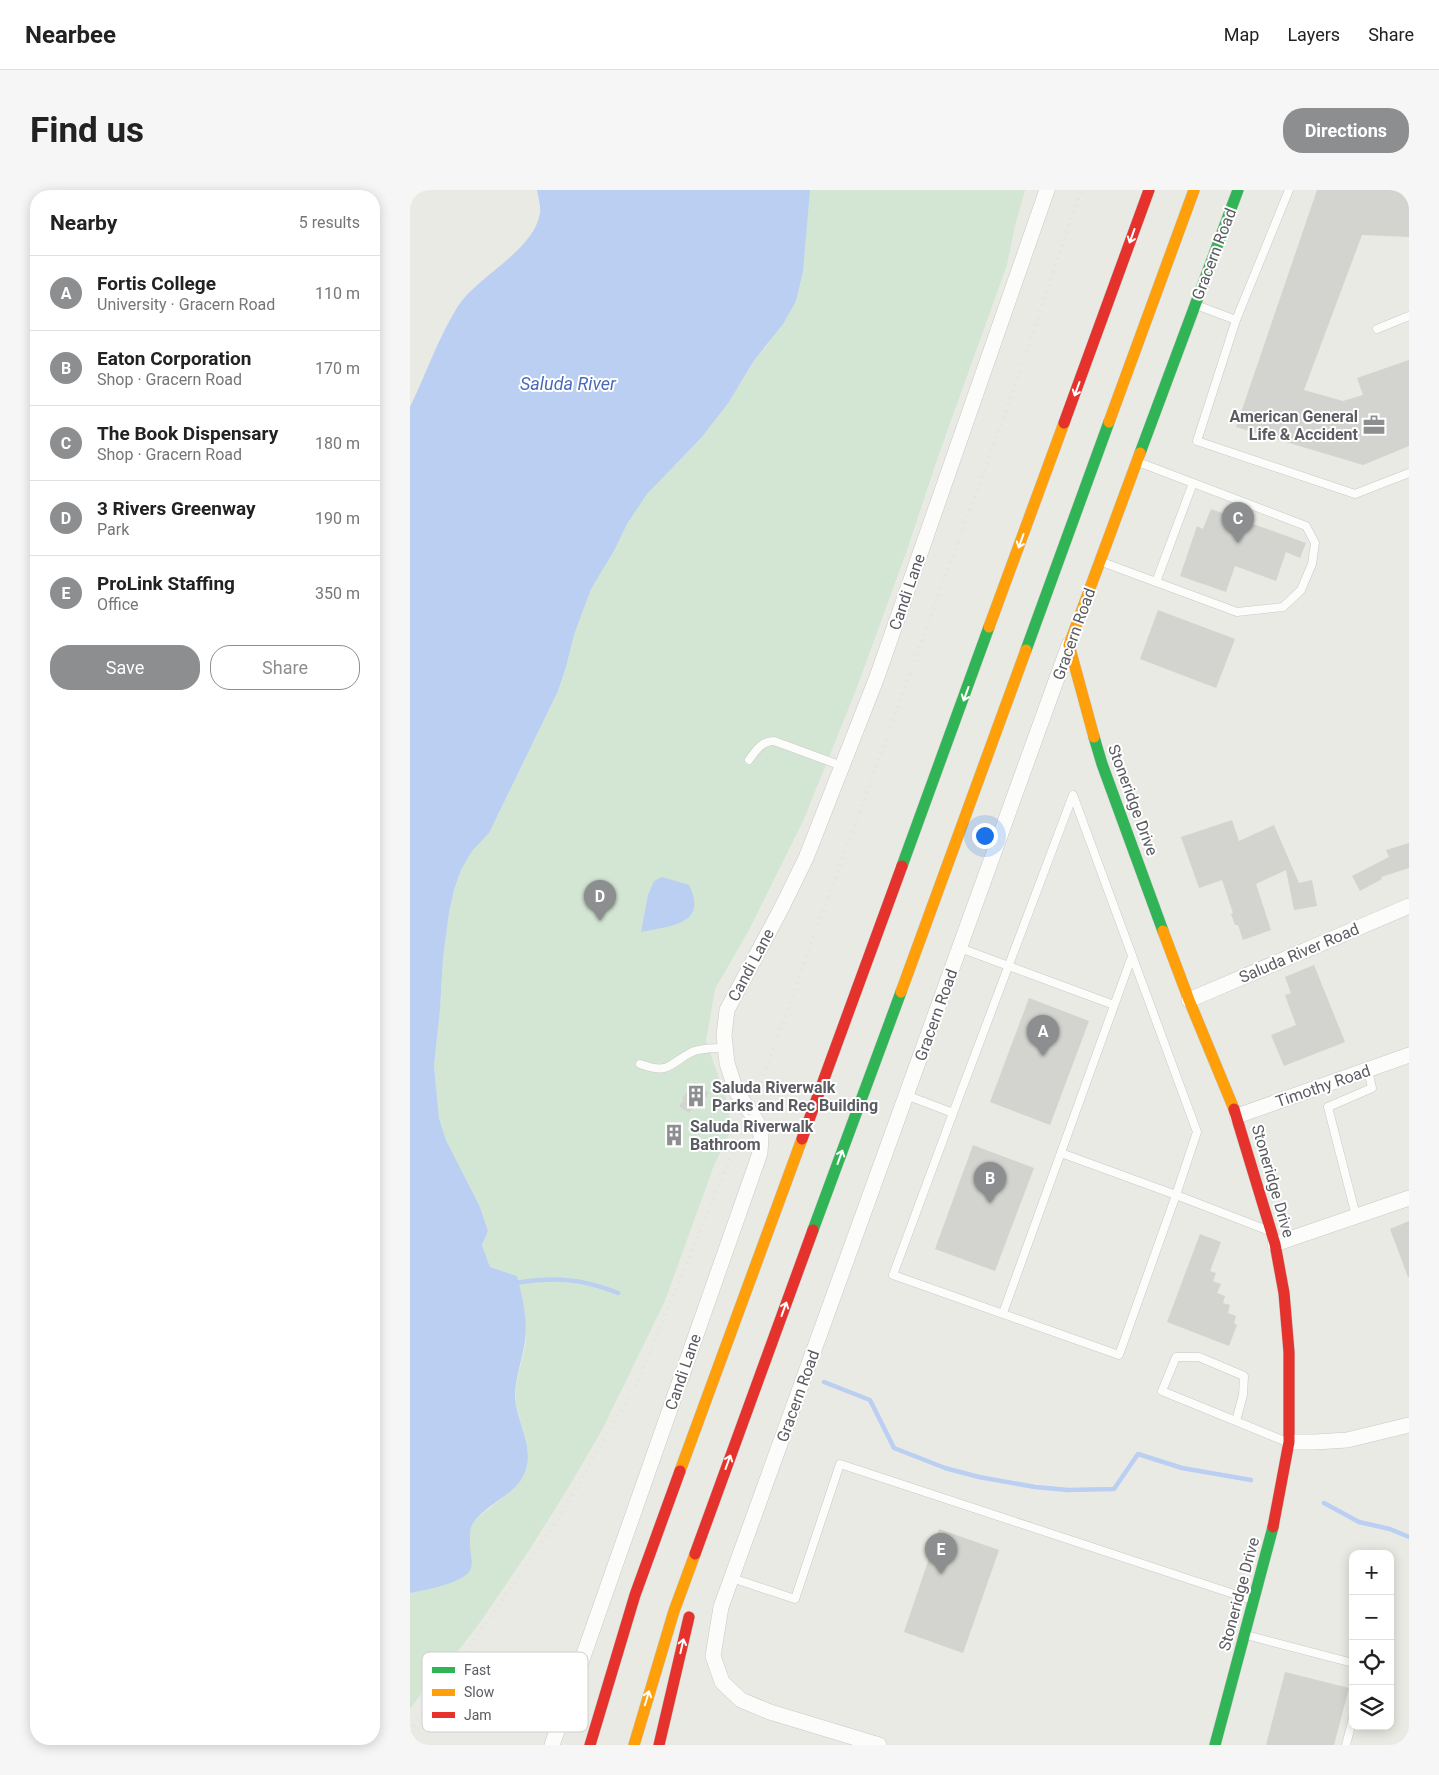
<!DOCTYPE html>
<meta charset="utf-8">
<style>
:root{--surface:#fff;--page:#f6f6f6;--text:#222;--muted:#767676;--line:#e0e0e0;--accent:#8c8e8f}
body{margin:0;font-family:Roboto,sans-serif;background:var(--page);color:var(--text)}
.controls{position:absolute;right:15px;bottom:15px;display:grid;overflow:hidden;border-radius:10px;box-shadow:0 2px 12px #0003}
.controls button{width:45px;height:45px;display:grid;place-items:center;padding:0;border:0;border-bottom:1px solid var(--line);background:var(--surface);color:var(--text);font:25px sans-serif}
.you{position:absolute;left:574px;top:645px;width:18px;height:18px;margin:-12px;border:4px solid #fff;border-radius:50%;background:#1a73e8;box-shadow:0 0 0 8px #1a73e833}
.badge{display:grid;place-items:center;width:32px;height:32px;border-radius:50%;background:var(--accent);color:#fff;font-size:16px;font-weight:700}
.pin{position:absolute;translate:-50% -41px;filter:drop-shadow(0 1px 2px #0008)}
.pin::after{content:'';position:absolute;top:26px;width:18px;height:15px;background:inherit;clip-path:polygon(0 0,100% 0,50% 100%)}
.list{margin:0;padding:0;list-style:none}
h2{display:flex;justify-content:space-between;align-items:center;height:65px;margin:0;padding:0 20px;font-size:21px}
h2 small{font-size:16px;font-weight:400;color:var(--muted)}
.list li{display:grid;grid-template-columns:32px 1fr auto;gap:15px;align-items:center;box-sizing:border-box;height:75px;padding:0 20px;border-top:1px solid var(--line)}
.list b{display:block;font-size:19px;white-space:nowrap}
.list p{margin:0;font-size:16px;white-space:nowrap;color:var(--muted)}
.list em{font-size:16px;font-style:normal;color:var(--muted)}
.actions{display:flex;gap:10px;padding:15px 20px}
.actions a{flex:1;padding:11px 0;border:1px solid var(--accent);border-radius:20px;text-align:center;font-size:18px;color:var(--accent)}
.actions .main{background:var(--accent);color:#fff}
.icon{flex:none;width:28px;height:28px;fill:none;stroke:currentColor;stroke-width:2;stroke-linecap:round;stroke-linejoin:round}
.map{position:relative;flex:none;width:999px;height:1555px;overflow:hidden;border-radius:20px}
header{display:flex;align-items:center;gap:30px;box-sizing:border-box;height:70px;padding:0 25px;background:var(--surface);border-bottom:1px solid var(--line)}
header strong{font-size:24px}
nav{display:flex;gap:28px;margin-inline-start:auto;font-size:18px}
.intro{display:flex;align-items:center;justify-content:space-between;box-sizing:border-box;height:120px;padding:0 30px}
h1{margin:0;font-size:35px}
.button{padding:12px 22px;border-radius:20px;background:var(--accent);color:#fff;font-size:18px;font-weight:700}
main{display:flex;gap:30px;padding:0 30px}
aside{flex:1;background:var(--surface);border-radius:20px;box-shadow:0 2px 12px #0003}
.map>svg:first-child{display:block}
.green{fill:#d3e6d4}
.water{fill:#bacff2}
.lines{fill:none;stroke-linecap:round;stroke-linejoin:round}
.stream{stroke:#bacff2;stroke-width:4.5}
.building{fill:#d3d3cf}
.lane-casing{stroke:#c8c8c7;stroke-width:9}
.street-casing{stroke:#c8c8c7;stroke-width:16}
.fast-casing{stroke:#c7c7c5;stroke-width:12}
.slow-casing{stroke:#c7c7c5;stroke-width:12}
.jam-casing{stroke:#c7c7c5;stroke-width:12}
.lane{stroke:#fcfcfb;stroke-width:8}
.street{stroke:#fcfcfb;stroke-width:15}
.fast{stroke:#30b455;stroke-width:11}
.slow{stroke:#ff9f0a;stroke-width:11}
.jam{stroke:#e5322d;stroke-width:11}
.rail{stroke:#e2e2e1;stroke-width:4;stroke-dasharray:1 6;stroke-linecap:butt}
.oneway{stroke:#fff}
.labels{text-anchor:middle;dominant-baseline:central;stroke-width:4;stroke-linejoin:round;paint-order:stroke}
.street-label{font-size:16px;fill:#5a5c61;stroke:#fff}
.poi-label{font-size:16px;font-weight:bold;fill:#5a5c61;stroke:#fff;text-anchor:start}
.water-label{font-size:18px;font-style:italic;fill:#4a6ab9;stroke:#fff}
.key{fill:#fff;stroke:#ceced0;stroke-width:1}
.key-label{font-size:14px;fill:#5a5c61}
</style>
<header>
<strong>Nearbee</strong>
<nav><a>Map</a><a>Layers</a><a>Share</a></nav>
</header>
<div class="intro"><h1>Find us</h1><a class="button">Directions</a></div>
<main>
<aside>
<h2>Nearby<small>5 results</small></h2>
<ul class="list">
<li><span class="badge">A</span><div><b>Fortis College</b><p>University · Gracern Road</p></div><em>110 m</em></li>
<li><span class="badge">B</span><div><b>Eaton Corporation</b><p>Shop · Gracern Road</p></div><em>170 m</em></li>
<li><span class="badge">C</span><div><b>The Book Dispensary</b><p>Shop · Gracern Road</p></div><em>180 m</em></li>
<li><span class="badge">D</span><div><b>3 Rivers Greenway</b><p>Park</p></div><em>190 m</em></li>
<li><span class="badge">E</span><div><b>ProLink Staffing</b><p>Office</p></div><em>350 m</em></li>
</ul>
<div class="actions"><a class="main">Save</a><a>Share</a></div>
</aside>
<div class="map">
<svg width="999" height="1555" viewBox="0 0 999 1555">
<rect width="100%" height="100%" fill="#eaeae4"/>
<path class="green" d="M400,0H615L605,36L597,75L529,264L496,363L446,500L394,629L339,740L305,799L296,851L316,908L322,938L303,978L255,1111L192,1240L157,1300L118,1362L71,1431L42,1469L37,1470L0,1519V1403L8,1401L61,1377C60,1365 56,1347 61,1335C65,1328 75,1322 81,1317C94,1307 106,1296 114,1281C124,1260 111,1239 107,1218C101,1194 115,1170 116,1147C116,1127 112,1105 107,1086L80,1077L72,1054L78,1041L70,1017L36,950L29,927L24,874L30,820L33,768L39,723L44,700L51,680L62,661L79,643L148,501L156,477L164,445L181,399L204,361L217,334L237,304L292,247L319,212L343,172L358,154L386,111L393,82Z"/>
<g class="water">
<path d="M127,0H400V1L393,82L386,111L373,134L343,172L319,212L292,247L237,304L217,334L204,361L181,399L164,445L156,477L148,501L79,643L62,661L51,680L44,700L39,723L33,768L30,820L24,875L29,928L36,950L70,1017L78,1041L72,1055L80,1077L107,1086C112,1105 118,1130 115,1150C113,1168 105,1187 105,1206C106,1235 129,1260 111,1290C99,1307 75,1316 63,1333C59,1339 60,1348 60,1355C60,1362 63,1371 61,1378C57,1393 14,1400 0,1403V217C16,184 28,148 48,116C68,85 124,61 130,23C131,16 128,7 127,0Z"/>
<path d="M252,687L279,695C299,735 259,736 231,742L238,705L244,691Z"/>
</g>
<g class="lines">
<g class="stream">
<path d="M105,1093C144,1087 171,1088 208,1103"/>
<polyline points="414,1192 460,1210 484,1258 535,1278 569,1287 625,1297 658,1300 704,1299 728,1264 772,1278 841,1290"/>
<polyline points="914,1313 949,1332 980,1339 999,1347"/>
</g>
</g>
<g class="building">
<polygon points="907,0 999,0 999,47 952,45 894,200 933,211 953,205 947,188 999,170 999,256 953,275 826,237"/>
<polygon points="801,319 896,353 890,368 876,362 866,391 825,376 816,402 770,386 787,336 793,339"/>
<polygon points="748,420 825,449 806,498 730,469"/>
<polygon points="822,630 829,651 864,635 889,693 902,690 907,716 884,720 876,680 846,694 861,740 833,750 828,735 825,735 821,724 823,723 812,690 789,698 771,647"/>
<polygon points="999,653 999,678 971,687 972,689 950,701 942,686 979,667 976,660"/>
<polygon points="904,775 935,852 874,876 861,845 886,835 875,805 881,803 875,787"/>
<polygon points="619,808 679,831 640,935 580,912"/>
<polygon points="285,892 299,903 287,919 284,917 279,923 269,916 274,910 272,908"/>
<polygon points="259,936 273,940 269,955 255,951"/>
<polygon points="563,955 624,978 585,1081 525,1059"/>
<polygon points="999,1031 999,1087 998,1087 980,1039"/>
<polygon points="790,1044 811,1052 800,1081 806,1083 803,1091 811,1094 807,1103 815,1106 813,1113 820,1115 818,1123 826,1126 824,1133 827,1135 819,1156 757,1132"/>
<polygon points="529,1339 589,1360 553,1463 494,1442"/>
<polygon points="875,1482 939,1498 924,1555 856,1555"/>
</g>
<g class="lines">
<g class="lane-casing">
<g id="lane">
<polyline points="879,0 826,130 787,251 945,304 999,283"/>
<polyline points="786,115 826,130"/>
<polyline points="967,139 999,126"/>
<polyline points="692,372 827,422 873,417 891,400 902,374 905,353 896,336 728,272"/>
<polyline points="746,392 783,293"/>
<path d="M339,570C346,560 352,551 364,551L432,576"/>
<polyline points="550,758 704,815"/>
<path d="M230,874C260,885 258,874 282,862C291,858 304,858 314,858"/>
<polyline points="496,905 543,923 663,605 787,942 766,1005 857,1040"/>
<polyline points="543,923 483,1085 709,1165 766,1005 651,963"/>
<polyline points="946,1026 918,917 962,898 958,880"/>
<polyline points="593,1123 722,766"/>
<polyline points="826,1231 833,1205 834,1186 789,1167 766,1167 752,1201 877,1252"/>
<polyline points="322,1388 385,1409 430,1274 842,1410"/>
<polyline points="836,1445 943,1473"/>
<polyline points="936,1555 943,1528"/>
</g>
</g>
<g class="street-casing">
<g id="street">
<polyline points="779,810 999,716"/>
<polyline points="827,926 999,865"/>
<polyline points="865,1054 999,1008"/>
<polyline points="879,1252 905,1252 937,1250 999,1235"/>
<polyline points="142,1555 350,963 351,945 347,932 326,901 317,873 314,845 317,820 371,719 396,668 467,487 637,0"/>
<polyline points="469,1555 360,1522 331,1510 312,1492 303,1466 311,1417 659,455"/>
</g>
</g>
<g class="fast-casing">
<g id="fast">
<polyline points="730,263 828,0"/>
<polyline points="616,460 699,232"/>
<polyline points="684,547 692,574 753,741"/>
<polyline points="492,676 579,437"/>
<polyline points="403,1040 491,802"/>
<polyline points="805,1555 863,1337"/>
</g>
</g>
<g class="slow-casing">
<g id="slow">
<polyline points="699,232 784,0"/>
<polyline points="579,437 654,233"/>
<polyline points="684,547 659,455 730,263"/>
<polyline points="753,741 779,810 824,919"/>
<polyline points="491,802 616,460"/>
<polyline points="270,1281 392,949"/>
<polyline points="224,1555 264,1421 285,1364"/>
</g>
</g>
<g class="jam-casing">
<g id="jam">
<polyline points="654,233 739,0"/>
<polyline points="824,919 865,1054 874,1103 879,1162 879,1252 863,1337"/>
<polyline points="392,949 492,676"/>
<polyline points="285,1364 403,1040"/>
<polyline points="180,1555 225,1405 270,1281"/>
<polyline points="249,1555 279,1427"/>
</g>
</g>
<use href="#lane" class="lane"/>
<use href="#street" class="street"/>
<use href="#fast" class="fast"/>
<use href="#slow" class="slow"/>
<use href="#jam" class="jam"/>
<polyline class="rail" points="0,1542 144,1336 226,1195 340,922 599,212 671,0"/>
</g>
<defs><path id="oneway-shaft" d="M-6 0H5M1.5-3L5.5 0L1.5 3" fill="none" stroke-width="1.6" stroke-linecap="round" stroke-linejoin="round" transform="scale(1.25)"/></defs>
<g class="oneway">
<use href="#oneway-shaft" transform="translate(722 46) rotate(110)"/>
<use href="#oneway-shaft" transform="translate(667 199) rotate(110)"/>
<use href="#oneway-shaft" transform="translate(611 351) rotate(110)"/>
<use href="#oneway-shaft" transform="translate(556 504) rotate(110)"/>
<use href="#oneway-shaft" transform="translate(430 967) rotate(-70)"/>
<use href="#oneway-shaft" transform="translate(374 1119) rotate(-70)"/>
<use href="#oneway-shaft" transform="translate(318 1272) rotate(-70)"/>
<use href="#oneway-shaft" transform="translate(272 1456) rotate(-77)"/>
<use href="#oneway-shaft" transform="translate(237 1508) rotate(-73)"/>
</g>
<defs>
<g id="office-bare" transform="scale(1.725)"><path d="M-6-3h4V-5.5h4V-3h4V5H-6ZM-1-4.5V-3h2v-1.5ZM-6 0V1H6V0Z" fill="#8c8e8f" stroke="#fff" stroke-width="2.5" paint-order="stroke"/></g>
<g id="building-bare" transform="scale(1.725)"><path d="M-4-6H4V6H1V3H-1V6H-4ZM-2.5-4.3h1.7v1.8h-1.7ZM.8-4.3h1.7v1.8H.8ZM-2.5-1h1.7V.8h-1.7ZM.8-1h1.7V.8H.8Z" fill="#8c8e8f" stroke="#fff" stroke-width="2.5" paint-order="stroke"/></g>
</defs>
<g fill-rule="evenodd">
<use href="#office-bare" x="964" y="235"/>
<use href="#building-bare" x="286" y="906"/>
<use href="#building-bare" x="264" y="945"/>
</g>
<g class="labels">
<g class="street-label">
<text transform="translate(804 64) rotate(-69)">Gracern Road</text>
<text transform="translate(497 402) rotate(-71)">Candi Lane</text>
<text transform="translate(664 444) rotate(-70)">Gracern Road</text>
<text transform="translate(723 610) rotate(70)">Stoneridge Drive</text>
<text transform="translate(889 763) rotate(-23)">Saluda River Road</text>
<text transform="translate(341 775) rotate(-62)">Candi Lane</text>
<text transform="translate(526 825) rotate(-70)">Gracern Road</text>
<text transform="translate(913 896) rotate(-19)">Timothy Road</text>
<text transform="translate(863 991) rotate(74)">Stoneridge Drive</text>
<text transform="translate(273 1182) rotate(-71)">Candi Lane</text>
<text transform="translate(388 1206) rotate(-70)">Gracern Road</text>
<text transform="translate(829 1404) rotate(-75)">Stoneridge Drive</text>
</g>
<g class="poi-label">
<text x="948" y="226" text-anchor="end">American General<tspan x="948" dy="18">Life &amp; Accident</tspan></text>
<text x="302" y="897">Saluda Riverwalk<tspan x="302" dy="18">Parks and Rec Building</tspan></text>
<text x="280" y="936">Saluda Riverwalk<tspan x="280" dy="18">Bathroom</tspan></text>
</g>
<g class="water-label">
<text x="158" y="193">Saluda River</text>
</g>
</g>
<rect x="12" y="1462" width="166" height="80" rx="8" class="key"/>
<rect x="22" y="1477" width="23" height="6" fill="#30b455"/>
<rect x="22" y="1499" width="23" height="7" fill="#ff9f0a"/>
<rect x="22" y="1522" width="23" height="6" fill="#e5322d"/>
<g class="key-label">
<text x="54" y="1485">Fast</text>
<text x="54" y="1507">Slow</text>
<text x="54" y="1530">Jam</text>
</g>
</svg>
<div class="controls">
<button>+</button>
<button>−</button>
<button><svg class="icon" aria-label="locate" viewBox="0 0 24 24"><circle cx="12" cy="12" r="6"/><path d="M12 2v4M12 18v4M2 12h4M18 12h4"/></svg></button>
<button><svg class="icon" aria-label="layers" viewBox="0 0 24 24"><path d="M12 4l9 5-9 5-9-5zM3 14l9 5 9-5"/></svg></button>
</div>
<div class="you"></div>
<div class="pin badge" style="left:633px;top:866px">A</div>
<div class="pin badge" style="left:580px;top:1013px">B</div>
<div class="pin badge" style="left:828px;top:353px">C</div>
<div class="pin badge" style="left:190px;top:731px">D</div>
<div class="pin badge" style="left:531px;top:1384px">E</div>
</div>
</main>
